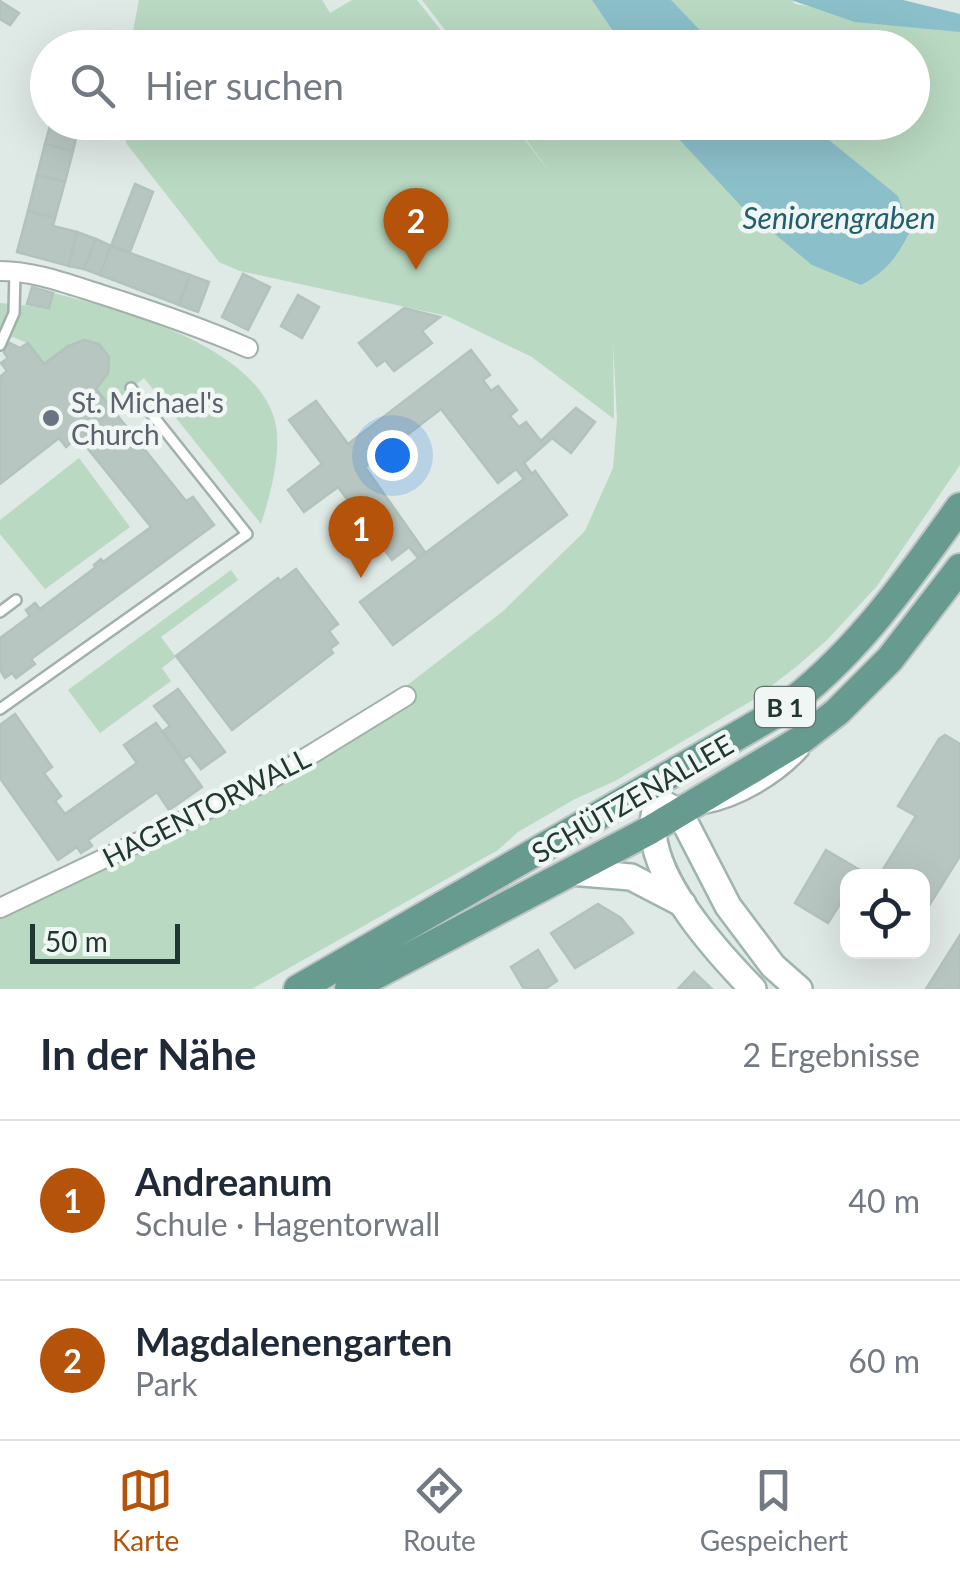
<!DOCTYPE html>
<html lang="de">
<meta charset="utf-8">
<style>
:root{--surface:#fff;--page:#f2f2f3;--text:#1f2937;--muted:#747a83;--line:#e0e1e3;--accent:#b45309}
body{margin:0;font-family:Lato,sans-serif;background:var(--page);color:var(--text)}
.controls{position:absolute;right:30px;bottom:30px;display:grid;overflow:hidden;border-radius:20px;box-shadow:0 10px 40px #0002}
.controls button{width:90px;height:90px;display:grid;place-items:center;padding:0;border:0;border-bottom:2px solid var(--line);background:var(--surface);color:var(--text);font:50px sans-serif}
.scale{position:absolute;left:30px;bottom:25px;width:150px;box-sizing:border-box;padding-left:10px;border:5px solid #213832;border-top:0;font-size:28px;line-height:35px;white-space:nowrap;color:#213832;-webkit-text-stroke:8px #eff6f3;paint-order:stroke}
.you{position:absolute;left:392px;top:455px;width:35px;height:35px;margin:-25px;border:8px solid #fff;border-radius:50%;background:#1a73e8;box-shadow:0 0 0 15px #1a73e833}
.badge{display:grid;place-items:center;width:65px;height:65px;border-radius:50%;background:var(--accent);color:#fff;font-size:32px;font-weight:700}
.pin{position:absolute;translate:-50% -82px;filter:drop-shadow(0 2px 5px #0008)}
.pin::after{content:'';position:absolute;top:52px;width:35px;height:30px;background:inherit;clip-path:polygon(0 0,100% 0,50% 100%)}
.list{margin:0;padding:0;list-style:none}
h2{display:flex;justify-content:space-between;align-items:center;height:130px;margin:0;padding:0 40px;font-size:42px}
h2 small{font-size:32px;font-weight:400;color:var(--muted)}
.list li{display:grid;grid-template-columns:65px 1fr auto;gap:30px;align-items:center;box-sizing:border-box;height:160px;padding:0 40px;border-top:2px solid var(--line)}
.list b{display:block;font-size:38px;white-space:nowrap}
.list p{margin:0;font-size:32px;white-space:nowrap;color:var(--muted)}
.list em{font-size:32px;font-style:normal;color:var(--muted)}
.icon{flex:none;width:55px;height:55px;fill:none;stroke:currentColor;stroke-width:2;stroke-linecap:round;stroke-linejoin:round}
.map{position:relative;flex:none;width:960px;height:989px;overflow:hidden}
.search{position:absolute;background:var(--surface);box-shadow:0 10px 40px #0002;left:30px;right:30px;top:30px;height:110px;display:flex;align-items:center;gap:25px;box-sizing:border-box;padding:0 35px;border-radius:55px;color:var(--muted);font-size:38px}
.sheet{height:450px;background:var(--surface)}
nav{display:flex;justify-content:space-around;align-items:center;box-sizing:border-box;height:140px;border-top:2px solid var(--line);background:var(--surface);font-size:28px;color:var(--muted)}
nav a{display:grid;justify-items:center;gap:5px}
nav .on{color:var(--accent)}
.map>svg:first-child{display:block}
.green{fill:#b9d9c2}
.water{fill:#8bbfca}
.building{fill:#b8c6c1;stroke:#b2c2bc;stroke-width:2.5}
.lines{fill:none;stroke-linecap:round;stroke-linejoin:round}
.service-casing{stroke:#a2b0ac;stroke-width:14}
.minor-casing{stroke:#a2b0ac;stroke-width:22}
.secondary-casing{stroke:#9fb4ad;stroke-width:30}
.primary-casing{stroke:#bcc3c2;stroke-width:32}
.service{stroke:#fff;stroke-width:9}
.minor{stroke:#fff;stroke-width:18}
.secondary{stroke:#fff;stroke-width:25}
.primary{stroke:#679b8f;stroke-width:28}
.worship-dot{fill:#6b7280;stroke:#eff6f3;stroke-width:4}
.labels{text-anchor:middle;dominant-baseline:central;stroke-width:9;stroke-linejoin:round;paint-order:stroke}
.shield{fill:#eff6f3;stroke:#5f716c;stroke-width:2.5}
.shield-label{font-size:25px;font-weight:bold;fill:#213832}
.worship-label{font-size:28px;fill:#5b616d;stroke:#eff6f3;text-anchor:start}
.street-label{font-size:28px;fill:#213832;stroke:#eff6f3}
.water-label{font-size:30px;font-style:italic;fill:#215f6e;stroke:#eff6f3}
</style>
<div class="map">
<svg width="960" height="989" viewBox="0 0 960 989">
<rect width="100%" height="100%" fill="#dfe9e5"/>
<g class="green">
<polygon points="139,0 322,0 330,13 352,0 417,0 454,47 130,47"/>
<polygon points="422,0 791,0 795,4 960,32 960,465 877,586 827,640 796,667 753,700 615,781 575,799 518,832 498,850 252,989 0,989 0,903 379,707 502,612 585,531 613,468 617,419 613,342 614,419 532,357 447,316 240,271 219,262 126,143 127,123 512,123 552,175 514,123 912,122 912,48 458,47"/>
<path d="M53,293C122,310 269,348 277,433C279,463 270,495 261,524L144,378L110,405L96,389L108,373L109,357C86,327 68,346 44,364L27,343L13,337L0,341V303L49,308Z"/>
<polygon points="79,458 130,527 45,589 0,534 0,520"/>
<polygon points="231,570 238,580 161,637 176,657 162,668 171,681 100,733 68,690"/>
</g>
<g class="water">
<polygon points="592,0 671,0 716,47 624,47"/>
<polygon points="791,0 903,0 960,14 960,32 855,22"/>
<path d="M664,123H808L898,196L910,231C898,256 886,272 861,285L812,265L741,206Z"/>
</g>
<g class="building">
<polygon points="0,1 19,13 10,25 0,19"/>
<polygon points="51,122 80,122 73,151 45,144"/>
<polygon points="45,144 73,151 65,182 37,175"/>
<polygon points="37,175 65,182 55,218 28,211"/>
<polygon points="135,184 153,192 130,252 111,246"/>
<polygon points="28,211 55,218 53,226 77,232 69,266 17,252"/>
<polygon points="77,232 96,239 84,269 69,266"/>
<polygon points="96,239 111,246 100,275 84,269"/>
<polygon points="111,246 190,275 179,305 100,275"/>
<polygon points="243,274 270,287 248,330 222,317"/>
<polygon points="190,275 209,282 198,312 179,305"/>
<polygon points="32,287 53,293 49,308 27,304"/>
<polygon points="298,295 319,307 302,338 281,326"/>
<polygon points="404,308 440,317 422,331 432,343 394,371 385,360 377,366 359,343"/>
<polygon points="84,340 99,344 109,357 108,373 96,389 113,410 85,432 89,437 85,445 76,446 73,441 66,447 59,438 0,484 0,377 7,371 1,363 8,358 4,353 5,347 10,343 20,348 28,343 44,364 68,346"/>
<polygon points="471,350 490,375 483,380 491,391 498,386 517,410 510,416 519,427 526,422 541,441 576,408 595,422 571,453 552,438 524,463 532,474 535,471 567,515 393,645 360,602 524,479 516,469 498,483 441,409 365,467 425,552 418,558 409,547 392,560 338,487 304,512 288,490 322,464 289,420 316,401 348,444"/>
<polygon points="113,410 186,501 193,497 214,525 31,659 35,664 16,678 12,673 5,678 0,670 0,638 30,616 26,610 35,603 40,609 96,567 94,565 101,559 103,562 151,527 85,445 89,437 85,432"/>
<polygon points="296,569 338,624 329,631 338,643 330,649 333,653 232,730 176,656 278,578 280,581"/>
<polygon points="178,689 225,752 201,769 190,755 182,760 163,731 170,726 154,706"/>
<polygon points="15,714 52,767 44,773 61,796 55,801 65,814 137,763 124,745 156,723 202,787 169,810 157,792 88,840 92,846 81,853 77,847 58,860 0,778 0,725"/>
<polygon points="945,735 960,744 960,856 922,917 922,876 879,876 916,816 898,806 939,739"/>
<polygon points="826,850 870,876 848,876 848,898 845,896 828,923 795,903"/>
<polygon points="598,904 621,918 633,933 575,968 551,933"/>
<polygon points="960,935 960,989 926,989"/>
<polygon points="538,950 557,981 545,989 524,989 511,967"/>
<polygon points="694,972 712,989 678,989"/>
</g>
<g class="lines">
<g class="service-casing">
<g id="service">
<polyline points="0,345 14,313 15,271"/>
<polyline points="0,612 16,600"/>
<polyline points="0,709 247,534 131,388"/>
<path d="M705,808C740,802 779,778 803,752"/>
</g>
</g>
<g class="minor-casing">
<g id="minor">
<path d="M0,271C34,271 68,284 100,294C150,310 200,327 248,348"/>
<polyline points="0,908 273,778 406,696"/>
</g>
</g>
<g class="secondary-casing">
<g id="secondary">
<polyline points="634,795 657,800 680,813 728,906 773,966 799,989"/>
<path d="M655,811C640,868 715,950 753,989"/>
<polyline points="570,872 631,877 683,904"/>
</g>
</g>
<g class="primary-casing">
<g id="primary">
<path d="M298,989L780,711C856,655 906,582 960,507"/>
<polyline points="349,989 650,830 802,739 837,712 890,659 960,568"/>
</g>
</g>
<use href="#service" class="service"/>
<use href="#minor" class="minor"/>
<use href="#secondary" class="secondary"/>
<use href="#primary" class="primary"/>
</g>
<circle class="worship-dot" cx="51" cy="418" r="10"/>
<g class="labels">
<rect class="shield" x="755" y="687" width="60" height="40" rx="8"/>
<g class="shield-label">
<text x="785" y="707">B 1</text>
</g>
<g class="worship-label">
<text x="71" y="402">St. Michael's<tspan x="71" dy="32">Church</tspan></text>
</g>
<g class="street-label">
<text transform="translate(632 798) rotate(-30)">SCHÜTZENALLEE</text>
<text transform="translate(206 807) rotate(-27)">HAGENTORWALL</text>
</g>
<g class="water-label">
<text x="839" y="217">Seniorengraben</text>
</g>
</g>
</svg>
<div class="controls">
<button><svg class="icon" aria-label="locate" viewBox="0 0 24 24"><circle cx="12" cy="12" r="6"/><path d="M12 2v4M12 18v4M2 12h4M18 12h4"/></svg></button>
</div>
<div class="scale">50 m</div>
<div class="you"></div>
<div class="pin badge" style="left:361px;top:578px">1</div>
<div class="pin badge" style="left:416px;top:270px">2</div>
<div class="search"><svg class="icon" aria-label="search" viewBox="0 0 24 24"><circle cx="10" cy="10" r="6"/><path d="M15 15l6 6"/></svg>Hier suchen</div>
</div>
<section class="sheet">
<h2>In der Nähe<small>2 Ergebnisse</small></h2>
<ul class="list">
<li><span class="badge">1</span><div><b>Andreanum</b><p>Schule · Hagentorwall</p></div><em>40 m</em></li>
<li><span class="badge">2</span><div><b>Magdalenengarten</b><p>Park</p></div><em>60 m</em></li>
</ul>
</section>
<nav>
<a class="on"><svg class="icon" aria-label="map" viewBox="0 0 24 24"><path d="M3 6l6-2 6 2 6-2v14l-6 2-6-2-6 2zM9 4v14M15 6v14"/></svg>Karte</a>
<a><svg class="icon" aria-label="directions" viewBox="0 0 24 24"><path d="M12 3l9 9-9 9-9-9zM9 14v-3h6M13 9l2 2-2 2"/></svg>Route</a>
<a><svg class="icon" aria-label="saved" viewBox="0 0 24 24"><path d="M7 4h10v16l-5-4-5 4z"/></svg>Gespeichert</a>
</nav>
